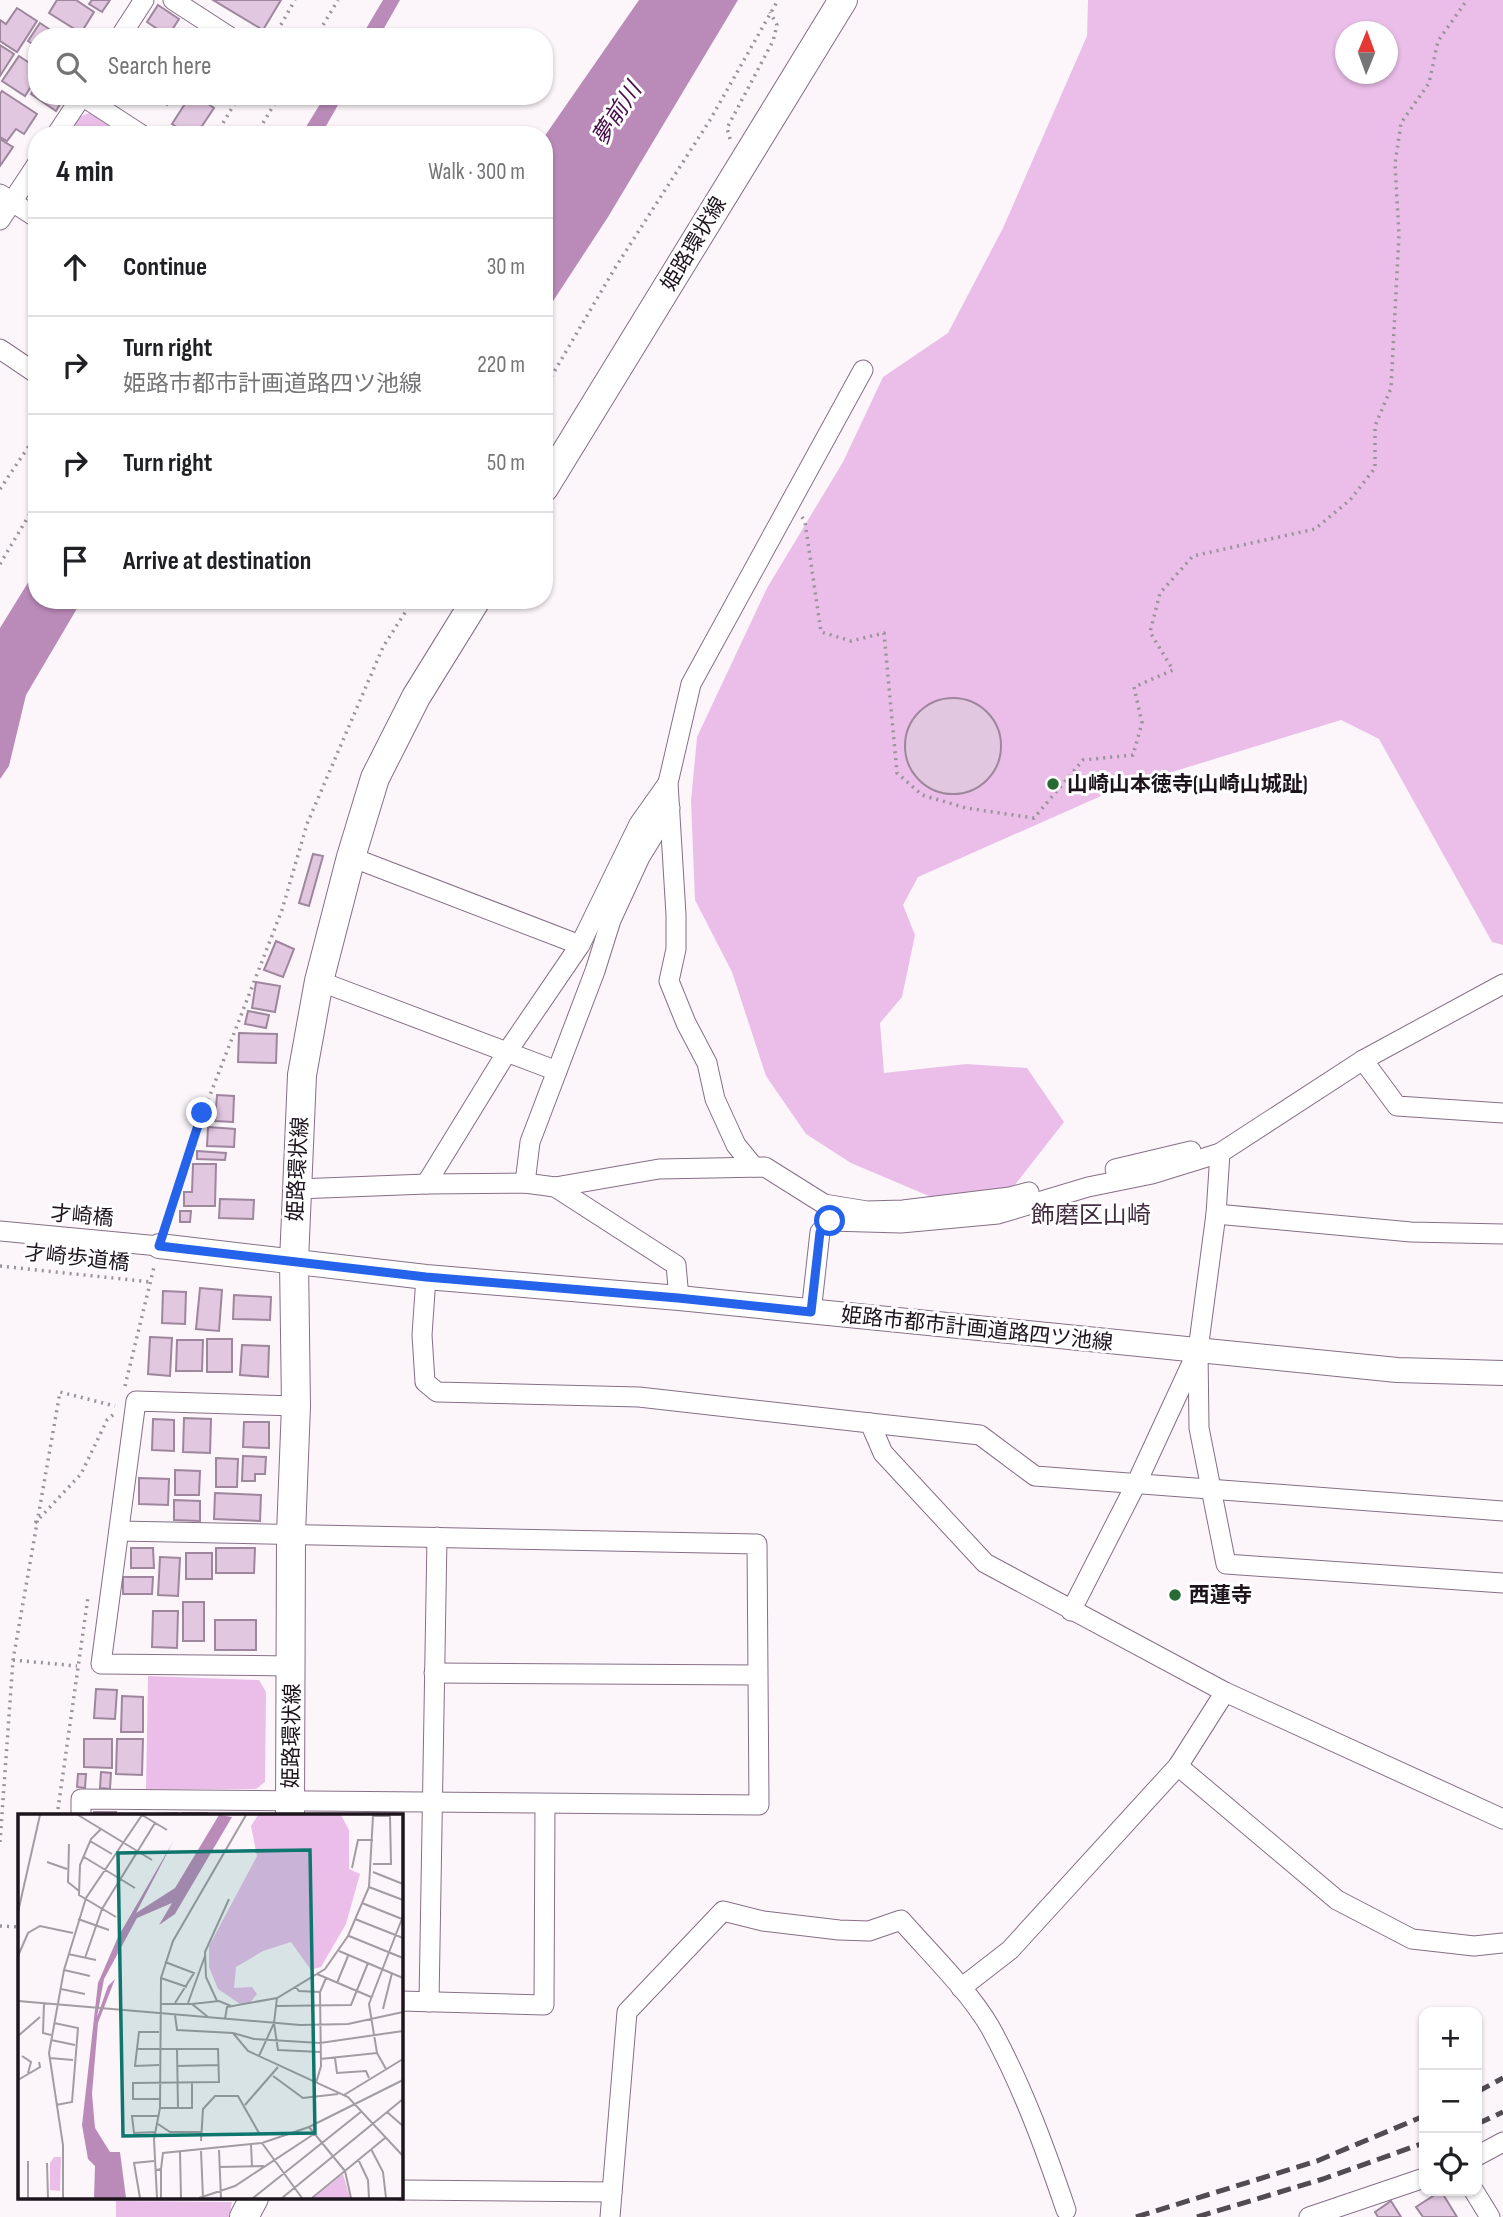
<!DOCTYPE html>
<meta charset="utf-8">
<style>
:root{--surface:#fff;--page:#f6f6f6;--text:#202124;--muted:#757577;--line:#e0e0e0}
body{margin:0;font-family:"Sofia Sans Condensed","Noto Sans JP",sans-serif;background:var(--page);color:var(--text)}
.controls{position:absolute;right:21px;bottom:21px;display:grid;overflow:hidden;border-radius:14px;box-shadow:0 2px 5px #0004}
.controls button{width:63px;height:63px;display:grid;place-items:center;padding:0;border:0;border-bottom:2px solid var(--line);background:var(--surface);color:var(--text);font:35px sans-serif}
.compass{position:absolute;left:1335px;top:21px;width:63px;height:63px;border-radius:50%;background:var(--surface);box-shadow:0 2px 5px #0004;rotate:1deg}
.stop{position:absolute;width:21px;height:21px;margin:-16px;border:5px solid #2563eb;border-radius:50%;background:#fff}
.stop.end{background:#2563eb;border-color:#fff;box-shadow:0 2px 7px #0008}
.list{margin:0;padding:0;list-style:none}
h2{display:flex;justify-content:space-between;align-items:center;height:91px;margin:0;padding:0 28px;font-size:30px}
h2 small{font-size:23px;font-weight:400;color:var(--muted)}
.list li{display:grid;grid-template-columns:46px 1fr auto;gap:21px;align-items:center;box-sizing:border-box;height:98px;padding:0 28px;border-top:2px solid var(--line)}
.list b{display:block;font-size:26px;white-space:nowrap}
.list p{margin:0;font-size:23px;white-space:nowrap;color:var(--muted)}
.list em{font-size:23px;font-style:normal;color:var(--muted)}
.icon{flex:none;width:38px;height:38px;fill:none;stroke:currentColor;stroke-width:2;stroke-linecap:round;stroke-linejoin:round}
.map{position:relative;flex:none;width:1503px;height:2217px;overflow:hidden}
.search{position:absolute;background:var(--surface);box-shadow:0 2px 5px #0004;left:28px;top:28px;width:525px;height:77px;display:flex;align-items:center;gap:18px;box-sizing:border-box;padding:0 24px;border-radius:28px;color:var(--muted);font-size:26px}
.panel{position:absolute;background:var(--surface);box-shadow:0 2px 5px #0004;left:28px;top:126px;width:525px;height:483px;border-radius:28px}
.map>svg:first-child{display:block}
.green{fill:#eabee9;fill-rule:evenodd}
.water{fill:#ba8bb9}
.building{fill:#e1c7e0;stroke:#9e869d;stroke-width:2}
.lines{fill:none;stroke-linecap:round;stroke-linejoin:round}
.minor-casing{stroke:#866f86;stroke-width:21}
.tertiary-casing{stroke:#866f86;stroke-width:26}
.secondary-casing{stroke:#866f86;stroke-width:30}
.path{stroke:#999298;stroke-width:3.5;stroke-dasharray:2 5;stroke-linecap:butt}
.minor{stroke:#fff;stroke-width:19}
.tertiary{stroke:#fff;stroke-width:24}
.secondary{stroke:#fff;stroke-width:28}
.rail{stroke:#534a52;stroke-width:5;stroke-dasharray:14 7;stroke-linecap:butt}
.route{stroke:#2563eb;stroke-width:9}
.poi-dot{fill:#286a34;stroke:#fff;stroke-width:2.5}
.labels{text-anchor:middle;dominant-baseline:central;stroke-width:6;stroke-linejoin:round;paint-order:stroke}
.street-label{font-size:21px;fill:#1d141d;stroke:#fff}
.poi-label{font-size:21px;font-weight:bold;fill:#1d141d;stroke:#fff;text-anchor:start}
.water-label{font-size:23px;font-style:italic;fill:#490f4a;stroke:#fff}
.quarter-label{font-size:24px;fill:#432e42;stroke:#fff}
.inset-road{fill:none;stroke:#a39ca2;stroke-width:2}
.view{fill:#0f766e;fill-opacity:0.15;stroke:#0f766e;stroke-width:3.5}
.inset-edge{fill:none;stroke:#1d141d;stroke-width:3.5}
</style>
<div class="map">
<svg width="1503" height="2217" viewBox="0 0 1503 2217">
<rect width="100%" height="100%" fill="#fcf6fb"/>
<g class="green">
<path d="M1088,0H1503V945L1492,942L1379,739L1341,720L1117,789L918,877L903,905L915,935L902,997L880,1023L884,1073L966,1064L1027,1068L1064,1122L1011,1190L936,1199L851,1163L806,1134L766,1076L732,972L695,900L691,801L697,737L767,588L843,462L883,377L948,333L1003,228L1087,36ZM1346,32H1388V74H1346Z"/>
<polygon points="90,113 123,135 67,135 78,117"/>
<polygon points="148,1676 259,1680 266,1692 265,1782 256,1789 146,1789"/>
<polygon points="116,2201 232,2202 229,2217 116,2217"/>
</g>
<g class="water">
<polygon points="383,0 400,0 379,37 361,37"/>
<polygon points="639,0 738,0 608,217 544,315 544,137"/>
<polygon points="325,96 343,96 321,135 301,135"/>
<polygon points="37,568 37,600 82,600 26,695 9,766 0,779 0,628"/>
</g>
<g class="building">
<polygon points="57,0 76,0 94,12 81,33 49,13"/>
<polygon points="92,0 110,0 102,12 89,4"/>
<polygon points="213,0 281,0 263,30"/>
<polygon points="158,5 179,19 168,36 147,22"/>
<polygon points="17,8 37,21 17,52 0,41 0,20 6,24"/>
<polygon points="40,23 61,37 37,37 37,47 28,41"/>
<polygon points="0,45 14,54 0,76"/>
<polygon points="19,56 37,68 37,77 25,96 2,81"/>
<polygon points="37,85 37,96 65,96 56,111 31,94"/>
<polygon points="2,91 37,114 24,134 16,129 7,141 0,137 0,94"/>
<polygon points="153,96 173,96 167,105"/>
<polygon points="190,96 197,96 214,108 196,135 189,135 172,124"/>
<polygon points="0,139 13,147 0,166"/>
<circle cx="953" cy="746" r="48"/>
<polygon points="313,854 323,856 309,906 299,903"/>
<polygon points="276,941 294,949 283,977 264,970"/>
<polygon points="256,982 280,986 275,1012 252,1008"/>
<polygon points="248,1011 269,1015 266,1028 245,1024"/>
<polygon points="239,1033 277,1034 276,1063 238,1062"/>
<polygon points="217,1095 234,1096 233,1122 215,1121"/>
<polygon points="208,1127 235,1129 234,1147 207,1146"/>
<polygon points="197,1151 226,1153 225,1160 197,1159"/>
<polygon points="193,1164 216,1164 215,1206 184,1206 184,1192 192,1192"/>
<polygon points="220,1199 254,1200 253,1219 219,1218"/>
<polygon points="180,1211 191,1211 190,1222 180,1222"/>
<polygon points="200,1288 222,1290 219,1331 196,1329"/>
<polygon points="163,1291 186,1292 185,1324 162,1323"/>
<polygon points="234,1295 271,1297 270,1320 233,1319"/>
<polygon points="150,1337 172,1338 170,1376 148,1374"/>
<rect x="207" y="1339" width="25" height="33"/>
<polygon points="177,1340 203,1340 202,1371 176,1371"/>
<polygon points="242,1345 269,1346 268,1377 240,1375"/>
<polygon points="184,1418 211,1419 210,1453 183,1452"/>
<polygon points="153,1419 174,1420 174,1451 152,1450"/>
<polygon points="244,1422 269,1422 269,1448 243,1447"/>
<polygon points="243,1456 266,1457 265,1474 255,1474 255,1481 242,1481"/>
<polygon points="216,1458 238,1459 237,1487 216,1487"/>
<polygon points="175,1470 200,1471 199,1495 175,1495"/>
<polygon points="139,1478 169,1479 168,1505 139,1504"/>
<polygon points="215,1493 261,1495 260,1521 214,1519"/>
<polygon points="174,1500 200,1501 200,1521 174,1520"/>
<polygon points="131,1548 153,1548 154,1568 131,1568"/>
<polygon points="216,1548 255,1548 254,1573 216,1573"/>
<rect x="186" y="1553" width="26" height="26"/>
<polygon points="160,1557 180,1558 178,1596 158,1595"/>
<polygon points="123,1577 153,1577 152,1594 123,1594"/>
<rect x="183" y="1602" width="21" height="39"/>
<polygon points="153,1611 178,1611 177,1648 152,1647"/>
<rect x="215" y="1620" width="41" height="30"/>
<polygon points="96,1689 117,1690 115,1719 94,1718"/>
<polygon points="122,1696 143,1697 143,1732 121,1732"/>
<polygon points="84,1739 112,1739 112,1768 84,1767"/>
<polygon points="117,1739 143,1739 142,1775 116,1774"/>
<polygon points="101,1772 111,1773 110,1789 100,1788"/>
<polygon points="78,1774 86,1774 85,1788 77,1787"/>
<rect x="94" y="1812" width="22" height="4"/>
<polygon points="177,1813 177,1816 154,1816 154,1814"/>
<rect x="183" y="1813" width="24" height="3"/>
<polygon points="1441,2191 1457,2217 1423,2217 1416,2207"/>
<polygon points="1391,2201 1401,2217 1378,2217 1375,2212"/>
</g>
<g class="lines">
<g class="minor-casing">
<g id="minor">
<polyline points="173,0 230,37"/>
<polyline points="120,37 144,0"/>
<polyline points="82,96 142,135"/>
<polyline points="56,135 82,96"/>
<polyline points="0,194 37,218"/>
<polyline points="0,220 37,164"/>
<polyline points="0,349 37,374"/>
<polyline points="351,857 580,945 507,1052 426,1184"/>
<polyline points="580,945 639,824 668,783"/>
<polyline points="319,981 557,1071"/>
<polyline points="1363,1060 1397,1106 1503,1113"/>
<polyline points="754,1167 736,1145 715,1099 707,1063 686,1023 669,981 676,949 676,915 668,783 691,684 863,370"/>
<polyline points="1115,1169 1191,1151"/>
<polyline points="525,1183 530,1142 595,971 611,920 640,857 670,808"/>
<polyline points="555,1187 659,1169 765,1167 824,1204 867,1211 903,1210 1010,1197 1029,1192"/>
<polyline points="297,1189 426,1184 525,1183 555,1187 676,1265 679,1298"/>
<polyline points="1216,1214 1411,1232 1503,1234"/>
<polyline points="0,1231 159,1246"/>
<polyline points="426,1277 422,1335 425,1382 437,1392 639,1397 870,1423 883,1453 985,1563 1225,1692 1503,1819"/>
<polyline points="811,1313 820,1232 830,1221 901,1223 998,1214 1088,1187 1152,1174 1220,1153 1363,1060 1503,984"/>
<polyline points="1198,1350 1199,1428 1226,1564 1503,1583"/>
<polyline points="870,1423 980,1435 1035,1476 1503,1511"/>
<polyline points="1071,1611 1137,1482 1198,1350 1216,1214 1220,1153"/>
<polyline points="292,1666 101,1664 136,1401 296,1406"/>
<polyline points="434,1673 757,1675"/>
<polyline points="1178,1766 1337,1900 1412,1939 1474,1946 1503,1943"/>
<polyline points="81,1816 81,1799 759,1805 757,1544 119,1531"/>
<polyline points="961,1988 1010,1950 1178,1766 1225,1692"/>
<polyline points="401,2001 544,2005 545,1805"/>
<polyline points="429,2002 437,1537"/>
<polyline points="1477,2156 1503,2142"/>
<polyline points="401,2190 612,2192"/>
<polyline points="1474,2191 1490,2217"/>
<path d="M610,2217L627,2012L723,1911L763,1921L839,1930L869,1931L901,1920C929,1952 969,1991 990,2027C1022,2085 1045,2148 1066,2210"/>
<polyline points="1309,2217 1424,2178"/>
</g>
</g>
<g class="tertiary-casing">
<polyline id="tertiary" points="159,1246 426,1277 679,1298 1397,1370 1503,1373"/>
</g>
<g class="secondary-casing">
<g id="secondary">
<polyline points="544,488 843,0"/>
<polyline points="290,1816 291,1534 296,1406 294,1261 302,1075 319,981 351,857 375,778 416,697 476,600"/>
<polyline points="244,2217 254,2198"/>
</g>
</g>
<g class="path">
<polyline points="274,37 295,0"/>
<polyline points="316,37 338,0"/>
<polyline points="216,135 239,96"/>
<polyline points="256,135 279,96"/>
<polyline points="730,139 727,128 773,41 777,25 770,12"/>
<polyline points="544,389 615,268 710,120 778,0"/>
<polyline points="0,489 37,434"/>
<polyline points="802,517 805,522 821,632 851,641 884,633 897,773 922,795 966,808 1034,818 1083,760 1133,755 1142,723 1134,687 1173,670 1150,632 1160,593 1193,556 1315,529 1350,500 1375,468 1375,426 1391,388 1399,235 1395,164 1401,123 1429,83 1438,41 1467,0"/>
<polyline points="0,564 37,502"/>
<polyline points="165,1226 203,1113 282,910 307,824 383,647 413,600"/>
<polyline points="0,1266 150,1282"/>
<polyline points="125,1386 154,1267"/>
<polyline points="35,1523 81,1474 107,1420 114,1414"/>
<polyline points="13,1660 77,1666"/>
<polyline points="57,1816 88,1597"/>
<polyline points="0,1842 13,1660 60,1392 115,1406"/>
<polyline points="0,1926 19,1927"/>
</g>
<use href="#minor" class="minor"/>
<use href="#tertiary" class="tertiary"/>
<use href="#secondary" class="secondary"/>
<g class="rail">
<polyline points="1477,2092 1503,2078"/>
<polyline points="1477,2124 1503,2112"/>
<polyline points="1136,2217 1317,2161 1424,2116"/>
<polyline points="1197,2217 1323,2179 1424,2143"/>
</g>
</g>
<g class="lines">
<polyline class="route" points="202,1113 159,1246 426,1277 678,1298 811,1312 820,1232 830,1221"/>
</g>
<g class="poi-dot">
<circle cx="1053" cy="784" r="7"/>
<circle cx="1175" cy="1595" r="7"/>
</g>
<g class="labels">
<g class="street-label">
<text transform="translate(694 244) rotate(-59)">姫路環状線</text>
<text transform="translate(298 1169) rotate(-87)">姫路環状線</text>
<text transform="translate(82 1216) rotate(5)">才崎橋</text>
<text transform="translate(77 1258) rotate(6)">才崎歩道橋</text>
<text transform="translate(977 1329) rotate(6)">姫路市都市計画道路四ツ池線</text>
<text transform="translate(292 1736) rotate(-89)">姫路環状線</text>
</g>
<g class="poi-label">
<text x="1067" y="784">山崎山本徳寺(山崎山城趾)</text>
<text x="1189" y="1595">西蓮寺</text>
</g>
<g class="water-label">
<text transform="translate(617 114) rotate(-57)">夢前川</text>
</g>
<g class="quarter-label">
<text x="1091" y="1215">飾磨区山崎</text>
</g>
</g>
<g transform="translate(18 1814)">
<rect width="385" height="385" fill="#fcf6fb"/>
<path d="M240,1H323L331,16V55L342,60L328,110L303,153L293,156L273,128L245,137L218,153L216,174L234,173L239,180L232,189L222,190L200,175L191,153V132L239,42L233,12ZM36,343H43L42,377L32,376V349ZM325,360L332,384H298L297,383Z" fill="#eabee9"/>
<path d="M201,1L214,3L157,100L141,111L154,89L119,104L86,165L79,203L90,172L97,165L80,209L74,280L77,314L92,338H102L108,384H76L77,352L70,345L64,311L80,169L100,123L156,26L118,99L157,74Z" fill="#ba8bb9"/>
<path class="inset-road" d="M60,1L134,46M124,1L149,16M83,15L73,25L62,51L61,81L98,103M72,27L94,40M51,30L50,68L61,77M66,43L117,74M29,48L49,55M334,54L340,26H355M355,58L385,70M351,73L385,86M344,89L384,105M0,98L22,1M60,105L91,116M337,105L385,124M331,122L385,144M321,137L385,164M50,140L78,146M0,142L10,119L22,112L55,119M67,144L84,95L137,9M147,148L176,159L157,189M46,156L72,162M299,160L353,183M143,164L169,173M319,169L330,142M277,172L281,177L302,178M43,175L67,180M0,187L282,211L330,210L385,198M199,187L188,163L187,138L211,85M170,189L187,142M26,190L25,219L33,221M142,190H174L190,203M174,190L201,187L213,192M258,192L333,191L350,149M365,195L374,159M157,201L159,216L215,219L230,237L330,283L385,342M207,205L209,193L259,184L307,155L330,122L351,73L355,2H372L373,50H355M36,209L60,214L54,288L38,291M256,209L260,236L302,238M141,218H121L117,252L141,251M215,219L236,225L302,229L385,217M0,222L22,203M33,226L57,231M119,235H200L201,268L115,269V285H141M159,235L160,294M4,242L13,248L10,259M241,242L256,209L259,184M32,244L55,246M317,244L319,259L348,257L351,264M302,245L359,239M159,252L201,251M368,255L359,239L351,190L385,102M255,262L285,284L320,280M0,266L22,253L21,248M298,269L303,252L302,178L308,164M326,281L385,245M227,291L260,253M142,294H174V268M369,298L385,312M140,310L152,318H183M291,313L327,357L333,384M138,318L116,319L114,302H140M183,327L185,295L197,282H220L241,319M244,329L284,384M233,331L234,352M353,335L365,358L368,384M201,336L203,384M183,337L185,384M162,338L163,384M340,345L350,366L351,384M29,349L30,384M201,353L246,352M143,355V384M138,356L143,355L145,339L244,329L291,313L385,266M10,384V347M45,384V331L31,239L46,156L68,84L124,1M122,384L116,349L136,347M139,384L136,325L142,294L143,164L155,127L228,1M181,384L217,372L296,320M235,384L344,297M264,384L385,285M294,384L367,324"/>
<path class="view" d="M292,36L297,319L105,322L100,39Z"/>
<rect width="385" height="385" class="inset-edge"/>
</g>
</svg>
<div class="controls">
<button>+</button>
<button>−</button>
<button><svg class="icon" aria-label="locate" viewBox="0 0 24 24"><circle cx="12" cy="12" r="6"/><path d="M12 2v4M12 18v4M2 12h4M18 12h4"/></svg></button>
</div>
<svg class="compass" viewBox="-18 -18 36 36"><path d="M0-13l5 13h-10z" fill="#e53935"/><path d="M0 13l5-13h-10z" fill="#757577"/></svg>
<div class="stop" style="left:830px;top:1221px"></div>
<div class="stop end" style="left:202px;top:1113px"></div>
<div class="search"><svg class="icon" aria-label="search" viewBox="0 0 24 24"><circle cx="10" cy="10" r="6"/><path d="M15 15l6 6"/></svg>Search here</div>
<section class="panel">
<h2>4 min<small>Walk · 300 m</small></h2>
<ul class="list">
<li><svg class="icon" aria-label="ahead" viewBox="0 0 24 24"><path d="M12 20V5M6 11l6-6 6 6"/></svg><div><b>Continue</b></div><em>30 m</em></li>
<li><svg class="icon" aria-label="right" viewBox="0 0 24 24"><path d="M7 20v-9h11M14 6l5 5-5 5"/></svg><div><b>Turn right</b><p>姫路市都市計画道路四ツ池線</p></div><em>220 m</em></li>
<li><svg class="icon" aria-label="right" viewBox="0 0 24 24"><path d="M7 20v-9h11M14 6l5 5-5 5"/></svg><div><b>Turn right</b></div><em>50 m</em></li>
<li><svg class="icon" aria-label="arrive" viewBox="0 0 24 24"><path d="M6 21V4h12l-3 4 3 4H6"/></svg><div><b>Arrive at destination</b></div></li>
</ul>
</section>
</div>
